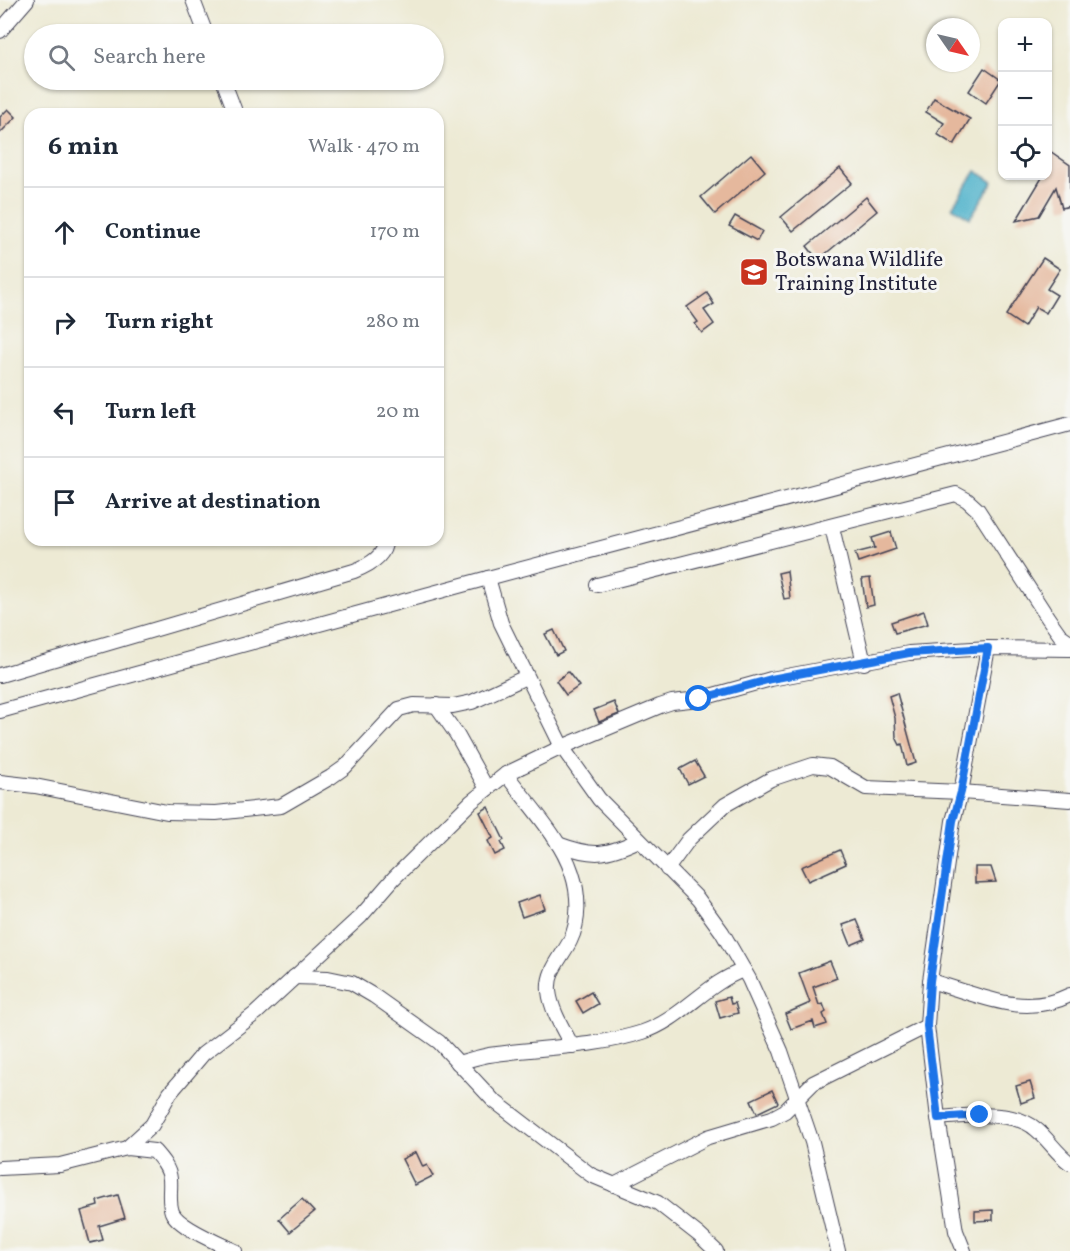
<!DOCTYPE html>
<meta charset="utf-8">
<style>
:root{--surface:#fff;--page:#f6f6f7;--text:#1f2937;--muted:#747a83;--line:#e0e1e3}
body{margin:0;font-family:Vollkorn,serif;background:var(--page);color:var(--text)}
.controls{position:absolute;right:18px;top:18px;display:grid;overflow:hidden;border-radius:12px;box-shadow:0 2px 4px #0004}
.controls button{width:54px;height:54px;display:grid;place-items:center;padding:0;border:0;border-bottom:2px solid var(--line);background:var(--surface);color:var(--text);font:30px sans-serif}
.compass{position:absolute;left:926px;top:18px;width:54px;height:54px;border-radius:50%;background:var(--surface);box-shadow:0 2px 4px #0004;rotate:124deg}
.stop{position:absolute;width:18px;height:18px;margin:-14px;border:4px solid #1a73e8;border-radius:50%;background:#fff}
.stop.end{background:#1a73e8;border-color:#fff;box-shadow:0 2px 6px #0008}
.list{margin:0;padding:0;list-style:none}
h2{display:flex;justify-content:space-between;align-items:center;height:78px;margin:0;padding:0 24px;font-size:26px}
h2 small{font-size:20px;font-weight:400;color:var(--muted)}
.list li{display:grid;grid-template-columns:39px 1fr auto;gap:18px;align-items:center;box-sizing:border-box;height:90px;padding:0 24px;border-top:2px solid var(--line)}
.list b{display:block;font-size:22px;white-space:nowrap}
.list em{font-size:20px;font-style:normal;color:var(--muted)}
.icon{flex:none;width:33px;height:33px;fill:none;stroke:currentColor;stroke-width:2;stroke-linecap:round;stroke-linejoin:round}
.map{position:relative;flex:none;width:1070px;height:1251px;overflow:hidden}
.search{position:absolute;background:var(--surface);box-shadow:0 2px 4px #0004;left:24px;top:24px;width:420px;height:66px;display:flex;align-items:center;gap:15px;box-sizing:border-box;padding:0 21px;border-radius:33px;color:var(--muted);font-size:22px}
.panel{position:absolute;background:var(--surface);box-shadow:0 2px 4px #0004;left:24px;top:108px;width:420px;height:438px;border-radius:18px}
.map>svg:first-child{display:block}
.water{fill:#4bb1ca;stroke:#366a82;stroke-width:1.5}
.building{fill:#e5b89d}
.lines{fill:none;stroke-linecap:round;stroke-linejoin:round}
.street-casing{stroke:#404052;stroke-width:16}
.street{stroke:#fff;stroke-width:14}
.route{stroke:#1a73e8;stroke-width:8}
.labels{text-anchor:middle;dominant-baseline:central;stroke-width:6;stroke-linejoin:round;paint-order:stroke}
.poi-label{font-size:21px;fill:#22223b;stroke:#f6f6f2;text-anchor:start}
</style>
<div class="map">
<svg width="1070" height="1251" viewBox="0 0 1070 1251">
<rect width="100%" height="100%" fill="#f6f6f2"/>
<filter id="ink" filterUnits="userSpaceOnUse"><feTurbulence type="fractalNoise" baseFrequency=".0167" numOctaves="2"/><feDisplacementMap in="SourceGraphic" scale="12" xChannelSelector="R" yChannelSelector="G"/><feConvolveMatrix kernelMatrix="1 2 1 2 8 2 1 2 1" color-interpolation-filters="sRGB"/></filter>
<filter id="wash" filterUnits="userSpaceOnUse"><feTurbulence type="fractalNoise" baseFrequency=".008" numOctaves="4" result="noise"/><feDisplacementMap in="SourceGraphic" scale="24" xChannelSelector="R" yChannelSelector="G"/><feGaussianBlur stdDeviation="1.35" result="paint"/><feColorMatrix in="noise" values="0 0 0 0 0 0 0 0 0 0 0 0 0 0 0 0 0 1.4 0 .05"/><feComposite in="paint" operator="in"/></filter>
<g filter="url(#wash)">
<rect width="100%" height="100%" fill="#edead4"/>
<polygon class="water" points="976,171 993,182 970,218 952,207"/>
<g id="blocks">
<g class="building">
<polygon points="984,68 1001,80 986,103 969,91"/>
<polygon points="934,98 970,119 954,145 937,134 944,123 926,112"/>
<polygon points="8,109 16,117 0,133 0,117"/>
<polygon points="1047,149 1070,165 1070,206 1062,208 1056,187 1039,216 1016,221 1043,176 1047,176"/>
<polygon points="751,154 765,171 715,214 701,197"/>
<polygon points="840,168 852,183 793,231 781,217"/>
<polygon points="866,197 877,211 818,260 807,246"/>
<polygon points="735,216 762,231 757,241 729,226"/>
<polygon points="1043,258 1060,269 1047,289 1057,295 1046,313 1036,307 1024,327 1006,315"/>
<polygon points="707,293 714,304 704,310 714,324 702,333 695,324 698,322 687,307"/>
<polygon points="891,532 896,549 858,562 855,553 875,548 872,538"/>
<polygon points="787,571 790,598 784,599 778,573"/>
<polygon points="870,578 874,605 866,607 862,579"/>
<polygon points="924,611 928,624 895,633 891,622"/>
<polygon points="554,630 564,651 556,655 545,634"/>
<polygon points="568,672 579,686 566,695 556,681"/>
<polygon points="897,693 916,763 907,766 902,744 900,745 896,737 895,718 889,696"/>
<polygon points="614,702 619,714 599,722 594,710"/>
<polygon points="695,761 704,776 688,784 680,769"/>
<polygon points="488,807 504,840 501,842 505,850 495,855 488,841 493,838 480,812"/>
<polygon points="840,850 846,864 808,881 801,867"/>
<polygon points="975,867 991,867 996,882 975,883"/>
<polygon points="540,895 545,909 522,917 517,903"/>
<polygon points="857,920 865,939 851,945 843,925"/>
<polygon points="830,961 837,978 813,987 819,1005 823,1004 826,1012 823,1014 827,1024 815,1028 813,1021 791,1029 785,1014 810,1003 799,973"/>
<polygon points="591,992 598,1004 583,1013 576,1001"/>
<polygon points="729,997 731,1004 735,1003 738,1013 720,1018 715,1001"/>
<polygon points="1030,1082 1035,1098 1021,1103 1016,1086"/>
<polygon points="772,1090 778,1103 757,1113 751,1100"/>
<polygon points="416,1152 423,1167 427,1165 433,1176 415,1185 402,1159"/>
<polygon points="118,1195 125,1218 99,1226 103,1240 90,1243 81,1211 98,1206 97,1201"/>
<polygon points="302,1199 314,1212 290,1232 279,1219"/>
<polygon points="993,1210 993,1220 975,1221 975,1211"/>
</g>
</g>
</g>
<g filter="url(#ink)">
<use href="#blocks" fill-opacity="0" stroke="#404052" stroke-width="1.5"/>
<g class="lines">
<g class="street-casing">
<g id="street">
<polyline points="193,0 206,34"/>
<polyline points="0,31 27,0"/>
<polyline points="223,80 236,114"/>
<polyline points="832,527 864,663"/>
<polyline points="488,578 501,623 562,747 599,799 698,899 722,932 749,979 781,1051 812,1142 838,1251"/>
<polyline points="597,585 956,494 967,500 978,510 1048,618 1060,635 1070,642"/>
<path d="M0,675L354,571C367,566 386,557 385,540"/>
<polyline points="436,705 457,735 487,789"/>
<polyline points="0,711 488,578 1070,424"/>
<path d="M506,774C528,804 561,838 572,873C579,894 580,921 570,941C562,957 547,971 549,991C551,1010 563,1029 572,1046"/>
<polyline points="0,782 35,786 167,812 216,813 281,806 331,777 345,767 399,709 414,705 453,706 472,702 526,677"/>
<path d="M558,844C593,857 605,856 639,840"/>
<polyline points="667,869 689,839 725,805 771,779 813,765 830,767 866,788 961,792 1070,800"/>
<polyline points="294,977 328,978 352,983 374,996 439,1042 493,1100 591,1175 658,1203 699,1235 716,1251"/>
<path d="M930,981C978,994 1022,1019 1070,995"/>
<path d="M458,1063C468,1060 479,1057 489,1055C540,1047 593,1048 643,1032C682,1019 706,983 744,970"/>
<path d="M938,1118C967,1116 1014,1109 1037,1130C1049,1140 1057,1154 1070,1163"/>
<polyline points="127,1148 152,1125 170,1093 203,1054 256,1013 361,916 394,878 471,802 506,774 562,747 660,706 672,702 699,699 771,679 909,653 988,648 1070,649"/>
<path d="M0,1168L60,1165L127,1148L154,1151C161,1159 169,1168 170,1179C171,1190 168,1201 172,1212C178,1227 220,1244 235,1251"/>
<polyline points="614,1185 708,1137 772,1118 785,1111 813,1083 927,1026"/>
<polyline points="964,1251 956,1231 938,1118 927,1026 930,981 953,821 961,792 988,648"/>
</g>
</g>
<use href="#street" class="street"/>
</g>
</g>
<g class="lines" filter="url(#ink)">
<polyline class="route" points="699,699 771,679 909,653 988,648 961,792 953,821 930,981 927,1026 938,1118 980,1115"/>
</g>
<defs>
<g id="school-square" transform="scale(1.5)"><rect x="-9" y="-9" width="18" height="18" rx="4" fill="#c8321e" stroke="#f6f6f2"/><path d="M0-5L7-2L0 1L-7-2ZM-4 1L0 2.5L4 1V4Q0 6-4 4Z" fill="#fff"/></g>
</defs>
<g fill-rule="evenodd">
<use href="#school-square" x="754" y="272"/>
</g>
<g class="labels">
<g class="poi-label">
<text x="775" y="260">Botswana Wildlife<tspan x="775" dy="24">Training Institute</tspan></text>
</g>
</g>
</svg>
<div class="controls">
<button>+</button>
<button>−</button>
<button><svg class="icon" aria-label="locate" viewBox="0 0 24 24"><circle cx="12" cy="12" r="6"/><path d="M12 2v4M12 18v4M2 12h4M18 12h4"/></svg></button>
</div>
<svg class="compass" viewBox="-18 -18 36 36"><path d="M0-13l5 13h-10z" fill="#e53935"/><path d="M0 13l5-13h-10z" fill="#747a83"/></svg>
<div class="stop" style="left:699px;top:699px"></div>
<div class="stop end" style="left:980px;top:1115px"></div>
<div class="search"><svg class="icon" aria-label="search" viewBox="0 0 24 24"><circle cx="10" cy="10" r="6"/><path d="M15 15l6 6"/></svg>Search here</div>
<section class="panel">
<h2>6 min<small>Walk · 470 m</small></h2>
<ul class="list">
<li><svg class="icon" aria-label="ahead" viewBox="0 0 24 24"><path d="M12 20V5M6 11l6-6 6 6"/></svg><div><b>Continue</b></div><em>170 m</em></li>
<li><svg class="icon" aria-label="right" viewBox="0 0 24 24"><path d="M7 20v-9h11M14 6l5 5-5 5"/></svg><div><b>Turn right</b></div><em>280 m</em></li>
<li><svg class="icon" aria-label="left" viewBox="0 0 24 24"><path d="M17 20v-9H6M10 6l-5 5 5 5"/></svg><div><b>Turn left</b></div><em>20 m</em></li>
<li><svg class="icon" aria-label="arrive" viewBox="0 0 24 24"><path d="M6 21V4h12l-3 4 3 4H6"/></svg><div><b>Arrive at destination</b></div></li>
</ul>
</section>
</div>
